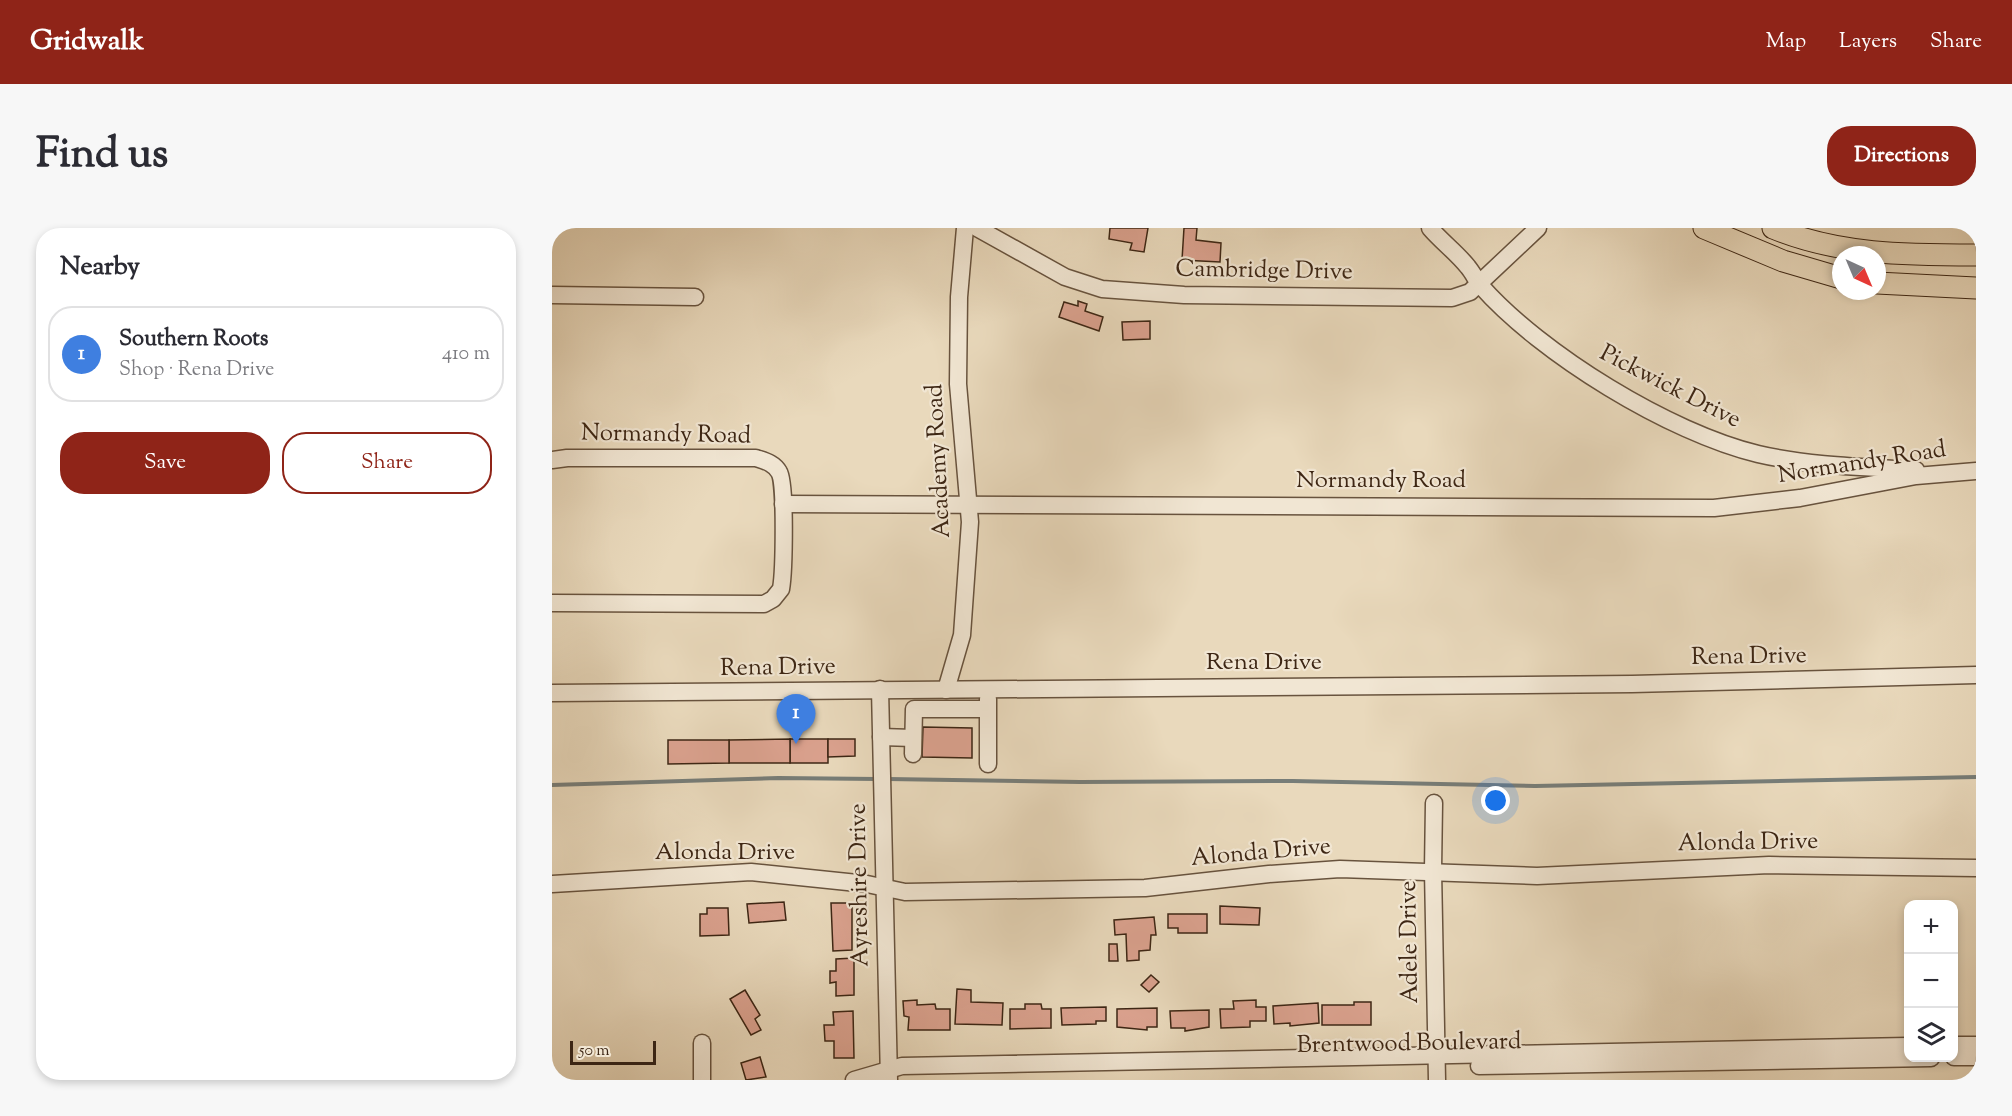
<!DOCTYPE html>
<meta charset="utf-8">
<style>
:root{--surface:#fff;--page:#f7f7f7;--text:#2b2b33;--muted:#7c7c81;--line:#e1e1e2;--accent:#8f2418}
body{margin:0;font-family:"Sorts Mill Goudy",serif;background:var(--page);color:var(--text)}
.controls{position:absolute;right:18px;bottom:18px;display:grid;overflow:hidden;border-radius:12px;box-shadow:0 3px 9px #0003}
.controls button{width:54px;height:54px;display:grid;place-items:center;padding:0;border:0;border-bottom:2px solid var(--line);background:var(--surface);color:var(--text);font:30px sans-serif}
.compass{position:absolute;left:1280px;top:18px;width:54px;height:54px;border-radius:50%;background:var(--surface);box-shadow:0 3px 9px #0003;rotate:136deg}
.scale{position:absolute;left:18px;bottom:15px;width:86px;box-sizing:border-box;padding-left:6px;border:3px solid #3d2614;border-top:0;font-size:16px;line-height:21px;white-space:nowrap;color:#3d2614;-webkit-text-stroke:4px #f1e6d3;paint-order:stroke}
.you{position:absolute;left:944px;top:573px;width:21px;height:21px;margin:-15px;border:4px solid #fff;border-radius:50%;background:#1a73e8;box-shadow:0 0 0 9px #1a73e833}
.badge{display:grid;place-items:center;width:39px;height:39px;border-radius:50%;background:var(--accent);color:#fff;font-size:20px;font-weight:700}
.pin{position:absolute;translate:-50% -50px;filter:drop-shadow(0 2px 3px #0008)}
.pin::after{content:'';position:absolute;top:32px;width:21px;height:18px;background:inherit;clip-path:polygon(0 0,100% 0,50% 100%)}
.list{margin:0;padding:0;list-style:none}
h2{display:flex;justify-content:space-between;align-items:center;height:78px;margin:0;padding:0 24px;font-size:26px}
h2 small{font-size:20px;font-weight:400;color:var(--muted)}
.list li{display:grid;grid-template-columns:39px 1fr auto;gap:18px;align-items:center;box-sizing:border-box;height:96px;margin:0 12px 12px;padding:0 12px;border:2px solid var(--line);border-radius:24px}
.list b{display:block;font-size:22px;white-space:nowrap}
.list p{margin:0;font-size:20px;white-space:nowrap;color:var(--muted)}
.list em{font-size:20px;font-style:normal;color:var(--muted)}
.actions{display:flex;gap:12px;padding:18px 24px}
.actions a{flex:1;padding:14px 0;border:2px solid var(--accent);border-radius:24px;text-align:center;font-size:21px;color:var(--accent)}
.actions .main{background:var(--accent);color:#fff}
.icon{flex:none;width:33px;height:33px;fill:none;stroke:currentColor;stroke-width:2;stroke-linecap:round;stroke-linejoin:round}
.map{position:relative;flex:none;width:1424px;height:852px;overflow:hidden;border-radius:24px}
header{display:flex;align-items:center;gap:36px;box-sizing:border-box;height:84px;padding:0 30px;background:var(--accent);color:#fff}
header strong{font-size:28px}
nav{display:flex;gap:33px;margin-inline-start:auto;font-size:21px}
.intro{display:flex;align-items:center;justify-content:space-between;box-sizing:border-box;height:144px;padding:0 36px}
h1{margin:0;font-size:42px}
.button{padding:15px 27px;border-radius:24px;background:var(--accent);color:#fff;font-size:21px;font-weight:700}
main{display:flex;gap:36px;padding:0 36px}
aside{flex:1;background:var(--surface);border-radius:24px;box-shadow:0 3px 9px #0003}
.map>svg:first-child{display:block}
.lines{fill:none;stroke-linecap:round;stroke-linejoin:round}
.stream{stroke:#777d78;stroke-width:4}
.building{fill:#dba28f;stroke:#3d2614;stroke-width:1.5}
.minor-casing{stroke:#68533e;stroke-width:19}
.major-casing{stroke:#3d2614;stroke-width:23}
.minor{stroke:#f1e6d3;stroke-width:16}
.major{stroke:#e9d9bc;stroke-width:21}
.labels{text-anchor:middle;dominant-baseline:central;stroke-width:4.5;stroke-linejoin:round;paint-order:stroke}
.street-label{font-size:24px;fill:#3d2614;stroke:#f1e6d3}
</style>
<header>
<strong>Gridwalk</strong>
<nav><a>Map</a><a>Layers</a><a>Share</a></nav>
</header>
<div class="intro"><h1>Find us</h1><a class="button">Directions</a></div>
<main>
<aside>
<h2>Nearby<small></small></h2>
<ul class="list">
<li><span class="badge" style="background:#3f7fe0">1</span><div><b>Southern Roots</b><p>Shop · Rena Drive</p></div><em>410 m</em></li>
</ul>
<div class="actions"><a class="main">Save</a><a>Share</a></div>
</aside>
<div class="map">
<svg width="1424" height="852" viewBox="0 0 1424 852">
<rect width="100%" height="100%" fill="#e9d9bc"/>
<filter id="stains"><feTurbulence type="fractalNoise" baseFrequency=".00333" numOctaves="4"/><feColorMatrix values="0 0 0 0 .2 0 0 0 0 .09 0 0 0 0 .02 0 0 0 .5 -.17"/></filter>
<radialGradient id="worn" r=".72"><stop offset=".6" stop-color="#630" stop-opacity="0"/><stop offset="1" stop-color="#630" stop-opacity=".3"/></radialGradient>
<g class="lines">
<g class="stream">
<polyline points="336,551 528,554 741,553 983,558 1424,549"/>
<polyline points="0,557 226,550 325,551"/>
</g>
</g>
<g class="building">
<polygon points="558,0 596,0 592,24 578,22 580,15 557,11"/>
<polygon points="632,0 645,0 644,12 669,15 668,34 630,32"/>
<polygon points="526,73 535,76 533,83 551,89 547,103 507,89 512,74 526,78"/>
<polygon points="598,93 598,111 571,112 570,94"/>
<polygon points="371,499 420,500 420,530 370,529"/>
<rect x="238" y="511" width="38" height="24"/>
<polygon points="238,511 238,535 177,535 177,512"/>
<polygon points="276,511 303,511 303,528 276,529"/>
<polygon points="116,512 177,512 177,535 116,536"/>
<polygon points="232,674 234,692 197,695 195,676"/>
<polygon points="279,675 300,675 300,722 281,723"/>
<polygon points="668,678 708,680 707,697 668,696"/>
<polygon points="155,680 176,680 177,707 148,708 148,686 155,686"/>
<polygon points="616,686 655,686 655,705 626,705 626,700 616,700"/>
<polygon points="602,689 604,707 599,707 598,722 587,723 587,732 575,733 574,706 563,707 562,692"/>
<polygon points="557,716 565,716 566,733 557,733"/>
<polygon points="302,730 302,767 284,768 284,754 278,755 278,743 284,743 284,731"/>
<polygon points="599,747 607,754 597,764 589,757"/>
<polygon points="405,761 419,762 419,774 451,775 450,797 403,796"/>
<polygon points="193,762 208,787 203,791 209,802 199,807 178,771"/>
<polygon points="365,772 365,777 383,776 384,781 398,781 398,802 356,802 357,789 352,788 351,773"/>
<polygon points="704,772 704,779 714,779 714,793 698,793 698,799 669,800 668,781 682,781 681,773"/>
<polygon points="802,774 819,774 819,797 770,797 770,777 802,777"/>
<polygon points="766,775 767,795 738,798 738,795 722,796 721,778"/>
<polygon points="473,776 489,776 490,781 499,781 499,800 458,801 458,781 473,781"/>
<polygon points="554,779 554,793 544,793 544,796 510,797 509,780"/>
<polygon points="605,780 605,799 595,799 595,802 565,799 565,781"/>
<polygon points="657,782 657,799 633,803 633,800 619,800 618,783"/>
<polygon points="301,783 302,830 282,830 282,813 273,813 272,797 282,797 281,784"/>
<polygon points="208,829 214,849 194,852 189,835"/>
</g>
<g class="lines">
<g class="minor-casing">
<g id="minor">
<polyline points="425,0 513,49 550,61 632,67 900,70 918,64 986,0"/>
<path d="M878,0C890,14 905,25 916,39C921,45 924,52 929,58C989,126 1118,205 1206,226C1257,238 1312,239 1364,242"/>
<polyline points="0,67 143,69"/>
<path d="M0,232L15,230H204C213,233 222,235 227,244C234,255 232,344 229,361L221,371L212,376L0,375"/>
<polyline points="231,276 1162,280 1248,270 1364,248 1424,243"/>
<polyline points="328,461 337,852"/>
<polyline points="394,462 410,407 418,294 406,156 407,69 413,0"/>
<polyline points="0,465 1080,456 1424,447"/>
<polyline points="436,471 436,536"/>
<polyline points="329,509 361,510"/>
<polyline points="361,526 362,481 435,481"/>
<polyline points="882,575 881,642 885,852"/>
<polyline points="0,656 199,644 315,656 353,664 593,660 717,646 788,641 985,648 1217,637 1424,640"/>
<polyline points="1402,817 1424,817"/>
<polyline points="1402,829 1424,829"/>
<polyline points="927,838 1379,830"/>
<polyline points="150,852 150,815"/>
<polyline points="302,852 350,838 1356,818"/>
</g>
</g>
<g class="major-casing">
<g id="major">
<polyline points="1152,0 1231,33 1289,50"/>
<path d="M1221,0C1286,27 1354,27 1424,27"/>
<polyline points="1325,55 1424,60"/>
</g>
</g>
<use href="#minor" class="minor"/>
<use href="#major" class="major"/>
</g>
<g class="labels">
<g class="street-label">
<text transform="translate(712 43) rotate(1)">Cambridge Drive</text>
<text transform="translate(1118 159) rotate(27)">Pickwick Drive</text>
<text transform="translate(114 207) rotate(1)">Normandy Road</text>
<text transform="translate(387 233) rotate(-93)">Academy Road</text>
<text transform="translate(1310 235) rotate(-9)">Normandy Road</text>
<text x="829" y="253">Normandy Road</text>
<text transform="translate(1197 429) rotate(-1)">Rena Drive</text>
<text x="712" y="435">Rena Drive</text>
<text transform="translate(226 440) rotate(-1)">Rena Drive</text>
<text transform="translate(1196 615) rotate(-1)">Alonda Drive</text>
<text x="173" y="625">Alonda Drive</text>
<text transform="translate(709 625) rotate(-5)">Alonda Drive</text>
<text transform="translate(308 657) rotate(-91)">Ayreshire Drive</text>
<text transform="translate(858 714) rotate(-91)">Adele Drive</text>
<text transform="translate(857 816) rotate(-1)">Brentwood Boulevard</text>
</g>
</g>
<rect width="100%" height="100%" filter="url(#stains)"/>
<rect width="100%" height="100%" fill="url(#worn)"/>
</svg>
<div class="controls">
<button>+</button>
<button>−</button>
<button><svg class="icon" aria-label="layers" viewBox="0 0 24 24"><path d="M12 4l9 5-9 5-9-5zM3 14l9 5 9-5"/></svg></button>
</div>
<svg class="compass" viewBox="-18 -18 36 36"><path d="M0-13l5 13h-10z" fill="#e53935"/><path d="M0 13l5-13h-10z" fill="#7c7c81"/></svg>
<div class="scale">50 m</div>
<div class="you"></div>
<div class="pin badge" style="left:244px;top:516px;background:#3f7fe0">1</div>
</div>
</main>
